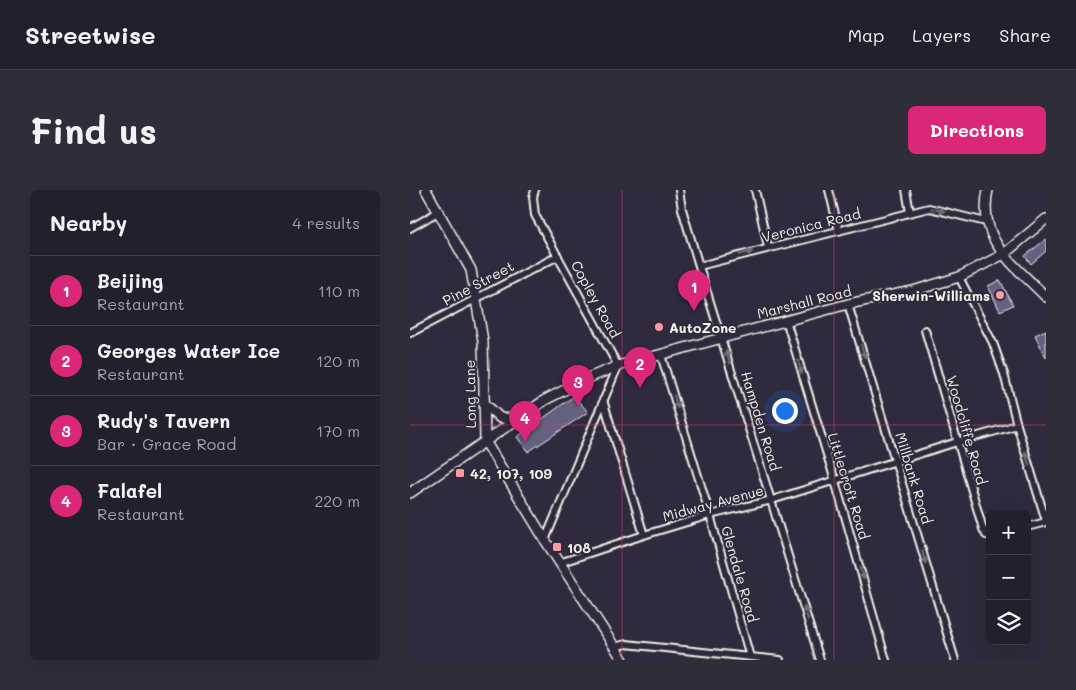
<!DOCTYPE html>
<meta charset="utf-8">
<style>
:root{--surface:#23202e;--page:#2f2d3a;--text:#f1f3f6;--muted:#a3a3aa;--line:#403e4a;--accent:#db2777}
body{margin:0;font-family:Mali,sans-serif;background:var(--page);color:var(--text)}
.controls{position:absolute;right:15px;bottom:15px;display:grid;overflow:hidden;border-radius:8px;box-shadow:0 5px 20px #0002}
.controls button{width:45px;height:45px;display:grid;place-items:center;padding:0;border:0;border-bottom:1px solid var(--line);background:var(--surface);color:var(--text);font:25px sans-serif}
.you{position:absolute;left:374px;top:220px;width:18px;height:18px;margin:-12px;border:4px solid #fff;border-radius:50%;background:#1a73e8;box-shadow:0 0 0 8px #1a73e833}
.badge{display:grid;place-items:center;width:32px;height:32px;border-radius:50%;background:var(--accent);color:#fff;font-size:16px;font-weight:700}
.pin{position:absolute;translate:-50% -41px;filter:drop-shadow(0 1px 2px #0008)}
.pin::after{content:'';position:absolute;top:26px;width:18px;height:15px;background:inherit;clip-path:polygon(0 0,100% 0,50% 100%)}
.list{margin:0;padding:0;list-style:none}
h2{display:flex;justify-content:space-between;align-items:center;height:65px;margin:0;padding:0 20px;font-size:21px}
h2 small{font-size:16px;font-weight:400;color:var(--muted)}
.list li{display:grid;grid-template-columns:32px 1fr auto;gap:15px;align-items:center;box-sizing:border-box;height:70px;padding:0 20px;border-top:1px solid var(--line)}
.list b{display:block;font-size:19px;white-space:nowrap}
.list p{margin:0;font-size:16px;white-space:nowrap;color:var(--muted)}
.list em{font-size:16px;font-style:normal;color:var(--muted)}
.icon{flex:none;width:28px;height:28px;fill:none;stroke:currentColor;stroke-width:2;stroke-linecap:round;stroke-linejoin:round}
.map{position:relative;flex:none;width:636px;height:470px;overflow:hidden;border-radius:8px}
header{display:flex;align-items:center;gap:30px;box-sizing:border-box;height:70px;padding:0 25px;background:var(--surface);border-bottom:1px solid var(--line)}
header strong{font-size:24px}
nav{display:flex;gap:28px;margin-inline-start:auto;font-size:18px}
.intro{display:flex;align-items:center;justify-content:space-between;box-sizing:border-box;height:120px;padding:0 30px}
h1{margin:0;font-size:35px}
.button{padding:12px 22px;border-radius:8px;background:var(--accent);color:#fff;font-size:18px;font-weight:700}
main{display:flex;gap:30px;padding:0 30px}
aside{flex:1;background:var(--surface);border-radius:8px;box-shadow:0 5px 20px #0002}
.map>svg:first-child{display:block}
.building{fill:#646381;stroke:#f4f1e8}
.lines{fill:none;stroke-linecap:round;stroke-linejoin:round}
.street-casing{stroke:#f4f1e8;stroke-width:10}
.secondary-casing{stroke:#f4f1e8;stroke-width:12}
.street{stroke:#2f2a3d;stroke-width:6}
.secondary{stroke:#2f2a3d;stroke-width:9}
.oneway{fill:#747079}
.grid{fill:none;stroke:#cc4377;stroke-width:1;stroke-opacity:0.55}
.poi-dot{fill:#ff9aa2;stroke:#2f2a3d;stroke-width:2}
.labels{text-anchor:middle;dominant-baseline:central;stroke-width:4;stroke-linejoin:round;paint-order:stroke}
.street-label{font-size:14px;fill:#f4f1e8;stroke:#2f2a3d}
.poi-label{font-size:14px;font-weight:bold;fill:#f4f1e8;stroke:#2f2a3d;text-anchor:start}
</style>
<header>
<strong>Streetwise</strong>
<nav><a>Map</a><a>Layers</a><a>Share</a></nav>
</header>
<div class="intro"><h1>Find us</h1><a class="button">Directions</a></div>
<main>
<aside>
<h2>Nearby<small>4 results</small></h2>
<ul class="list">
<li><span class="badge">1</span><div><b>Beijing</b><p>Restaurant</p></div><em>110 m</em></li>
<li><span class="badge">2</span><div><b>Georges Water Ice</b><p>Restaurant</p></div><em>120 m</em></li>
<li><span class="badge">3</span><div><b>Rudy's Tavern</b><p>Bar · Grace Road</p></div><em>170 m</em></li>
<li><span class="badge">4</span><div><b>Falafel</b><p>Restaurant</p></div><em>220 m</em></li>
</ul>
</aside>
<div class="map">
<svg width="636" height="470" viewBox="0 0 636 470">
<rect width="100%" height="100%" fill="#2f2a3d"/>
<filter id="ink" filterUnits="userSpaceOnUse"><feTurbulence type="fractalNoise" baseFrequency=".02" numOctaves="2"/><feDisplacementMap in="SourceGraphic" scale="10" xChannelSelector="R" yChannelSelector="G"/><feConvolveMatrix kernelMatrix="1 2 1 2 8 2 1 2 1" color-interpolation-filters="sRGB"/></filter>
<g filter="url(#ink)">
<g class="building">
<polygon points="636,49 636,61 621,74 615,66"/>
<polygon points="590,90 603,115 590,121 578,96"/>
<polygon points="636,140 636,168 625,145"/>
<polygon points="164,206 178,222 118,262 107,247"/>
</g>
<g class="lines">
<g class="street-casing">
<g id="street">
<polyline points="125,0 123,7 125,25 208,176 135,350"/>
<polyline points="269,0 272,19 289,76 410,470"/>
<polyline points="345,0 358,57"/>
<polyline points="419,0 429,41"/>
<polyline points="496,0 500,22"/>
<polyline points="0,38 28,22"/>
<polyline points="289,76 519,18 576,32"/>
<polyline points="549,87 583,153 594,184 607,235 636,331"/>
<polyline points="438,114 545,470"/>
<polyline points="376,130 425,291 476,470"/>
<polyline points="515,140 573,339 576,345 580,346"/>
<polyline points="0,143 148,66"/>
<polyline points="251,165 300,325 340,467"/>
<polyline points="193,210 234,345"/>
<polyline points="617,337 636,332"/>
<polyline points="149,373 234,345 300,325 362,310 547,252 607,235"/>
<polyline points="204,457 216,454 370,470"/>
</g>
</g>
<g class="secondary-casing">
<g id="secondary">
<polyline points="16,0 61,80 73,151 75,251 135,350 213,470"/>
<path d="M578,0C567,51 604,74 636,107"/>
<polyline points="74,213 90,228 107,229"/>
<polyline points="0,303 135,210 178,188 208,176 438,114 503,101 549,87 594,64 636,29"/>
</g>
</g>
<use href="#street" class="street"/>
<use href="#secondary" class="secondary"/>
</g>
<defs><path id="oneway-solid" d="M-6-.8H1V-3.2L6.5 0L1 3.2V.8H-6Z" transform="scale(1.25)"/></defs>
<g class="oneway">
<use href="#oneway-solid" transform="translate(528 20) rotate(11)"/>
<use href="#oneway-solid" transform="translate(336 63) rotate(-15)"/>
<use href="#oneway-solid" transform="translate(453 161) rotate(73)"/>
<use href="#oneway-solid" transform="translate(318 167) rotate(-107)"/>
<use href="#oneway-solid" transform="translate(390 177) rotate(73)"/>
<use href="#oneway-solid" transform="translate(266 212) rotate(73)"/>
<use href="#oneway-solid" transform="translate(617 268) rotate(-107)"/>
<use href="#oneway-solid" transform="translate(514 367) rotate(74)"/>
<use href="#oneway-solid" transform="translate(452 383) rotate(74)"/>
<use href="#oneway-solid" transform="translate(396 423) rotate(-107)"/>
</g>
</g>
<path class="grid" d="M212,0V470M424,0V470M0,235H636"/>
<g class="poi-dot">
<circle cx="590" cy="105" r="5"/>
<circle cx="249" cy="137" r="5"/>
<rect x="45" y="278" width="10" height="10" rx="2.5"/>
<rect x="142" y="352" width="10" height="10" rx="2.5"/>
</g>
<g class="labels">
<g class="street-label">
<text transform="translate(401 35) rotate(-14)">Veronica Road</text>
<text transform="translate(68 93) rotate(-28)">Pine Street</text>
<text transform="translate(186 109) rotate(61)">Copley Road</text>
<text transform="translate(394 112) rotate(-14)">Marshall Road</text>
<text transform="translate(60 204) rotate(-91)">Long Lane</text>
<text transform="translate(351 231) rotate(73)">Hampden Road</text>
<text transform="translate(557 240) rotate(74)">Woodcliffe Road</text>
<text transform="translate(504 288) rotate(73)">Millbank Road</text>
<text transform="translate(439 296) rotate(73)">Littlecroft Road</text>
<text transform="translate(303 313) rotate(-15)">Midway Avenue</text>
<text transform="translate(330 384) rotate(74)">Glendale Road</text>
</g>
<g class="poi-label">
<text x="580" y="105" text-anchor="end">Sherwin-Williams</text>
<text x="259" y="137">AutoZone</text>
<text x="60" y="283">42, 107, 109</text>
<text x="157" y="357">108</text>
</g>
</g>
</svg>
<div class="controls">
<button>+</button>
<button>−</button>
<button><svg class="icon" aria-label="layers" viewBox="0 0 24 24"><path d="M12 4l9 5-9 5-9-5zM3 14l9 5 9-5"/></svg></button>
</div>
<div class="you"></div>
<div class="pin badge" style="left:284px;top:121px">1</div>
<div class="pin badge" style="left:230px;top:198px">2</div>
<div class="pin badge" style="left:168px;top:216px">3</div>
<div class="pin badge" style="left:115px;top:252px">4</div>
</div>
</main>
